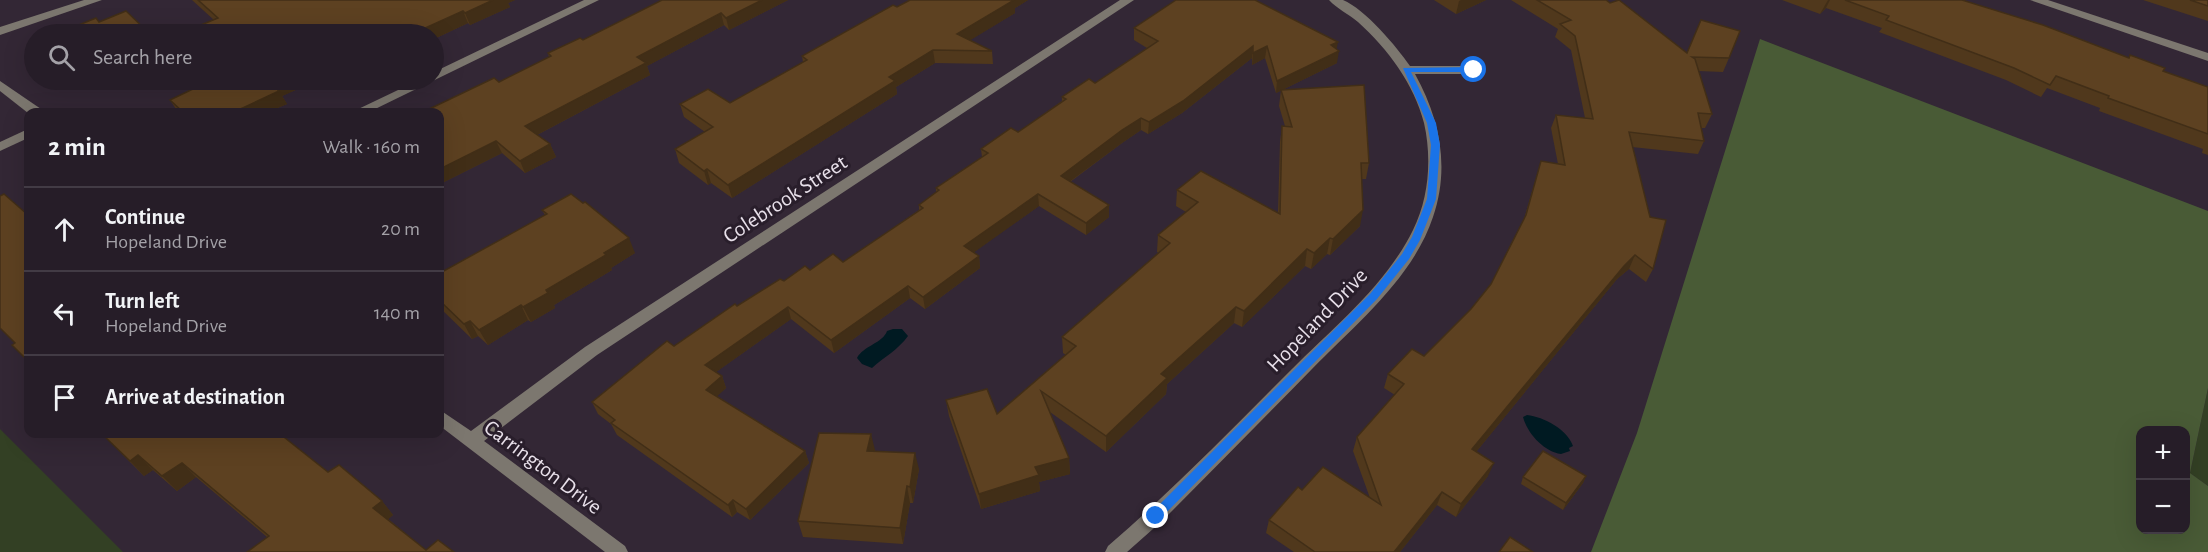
<!DOCTYPE html>
<meta charset="utf-8">
<style>
:root{--surface:#261d28;--page:#322a34;--text:#f1f3f6;--muted:#a4a2a8;--line:#423b45}
body{margin:0;font-family:"Alegreya Sans",sans-serif;background:var(--page);color:var(--text)}
.controls{position:absolute;right:18px;bottom:18px;display:grid;overflow:hidden;border-radius:12px;box-shadow:0 6px 24px #0002}
.controls button{width:54px;height:54px;display:grid;place-items:center;padding:0;border:0;border-bottom:2px solid var(--line);background:var(--surface);color:var(--text);font:30px sans-serif}
.stop{position:absolute;width:18px;height:18px;margin:-14px;border:4px solid #1a73e8;border-radius:50%;background:#fff}
.stop.end{background:#1a73e8;border-color:#fff;box-shadow:0 2px 6px #0008}
.list{margin:0;padding:0;list-style:none}
h2{display:flex;justify-content:space-between;align-items:center;height:78px;margin:0;padding:0 24px;font-size:26px}
h2 small{font-size:20px;font-weight:400;color:var(--muted)}
.list li{display:grid;grid-template-columns:39px 1fr auto;gap:18px;align-items:center;box-sizing:border-box;height:84px;padding:0 24px;border-top:2px solid var(--line)}
.list b{display:block;font-size:22px;white-space:nowrap}
.list p{margin:0;font-size:20px;white-space:nowrap;color:var(--muted)}
.list em{font-size:20px;font-style:normal;color:var(--muted)}
.icon{flex:none;width:33px;height:33px;fill:none;stroke:currentColor;stroke-width:2;stroke-linecap:round;stroke-linejoin:round}
.map{position:relative;flex:none;width:2208px;height:552px;overflow:hidden}
.search{position:absolute;background:var(--surface);box-shadow:0 6px 24px #0002;left:24px;top:24px;width:420px;height:66px;display:flex;align-items:center;gap:15px;box-sizing:border-box;padding:0 21px;border-radius:33px;color:var(--muted);font-size:22px}
.panel{position:absolute;background:var(--surface);box-shadow:0 6px 24px #0002;left:24px;top:108px;width:420px;height:330px;border-radius:12px}
.map>svg:first-child{display:block}
.green{fill:#334024}
.forest{fill:#495b36;fill-rule:evenodd}
.water{fill:#001a22}
.lines{fill:none;stroke-linecap:round;stroke-linejoin:round}
.minor{fill:#7c776f;fill-rule:evenodd}
.wall{fill:#50381c}
.shaded-wall{fill:#412e17}
.building{fill:#5d4121;stroke:#412e17;stroke-width:1.5}
.route{fill:#1a73e8}
.labels{text-anchor:middle;dominant-baseline:central;stroke-width:6;stroke-linejoin:round;paint-order:stroke}
.street-label{font-size:22px;fill:#e8e0ea;stroke:#291e2b}
</style>
<div class="map">
<svg width="2208" height="552" viewBox="0 0 2208 552">
<rect width="100%" height="100%" fill="#332735"/>
<g class="green">
<polygon points="2208,388 2208,486 2190,473"/>
<polygon points="0,429 123,552 0,552"/>
</g>
<path class="forest" d="M1760,39L2208,211V388L2190,473L2208,486V552H1591L1637,433ZM2140,430H2186V530H2140Z"/>
<g class="water">
<path d="M893,329H902L908,336C898,350 884,357 872,368L862,364L857,358C863,346 883,343 887,331Z"/>
<path d="M1527,415C1544,417 1567,429 1573,446L1569,448L1570,451L1561,454C1544,452 1527,433 1523,417Z"/>
</g>
<g class="lines">
<g class="minor">
<polygon points="84,0 102,0 0,35 0,27"/>
<polygon points="584,0 599,0 369,112 352,112 419,80 434,80 434,72"/>
<polygon points="1120,0 1134,0 597,355 484,441 625,546 628,552 605,552 440,426 440,410 471,431 585,347"/>
<path d="M1329,0C1333,0 1339,0 1343,0C1365,9 1397,47 1410,66H1475L1481,70L1475,74H1415C1440,119 1450,167 1433,217C1413,278 1355,325 1312,369C1262,420 1212,471 1162,521L1127,552H1105L1108,546C1172,491 1231,430 1291,370C1334,327 1386,285 1413,230C1429,198 1432,158 1424,123C1414,84 1388,49 1358,22C1349,14 1337,9 1329,0Z"/>
<polygon points="2030,0 2048,0 2208,53 2208,61"/>
<polygon points="0,81 41,109 42,112 28,113 0,91"/>
<polygon points="28,129 28,138 0,151 0,142"/>
</g>
</g>
<g class="wall">
<polygon points="192,0 515,0 508,3 510,7 470,25 468,23 434,39 434,34 214,20"/>
<polygon points="662,0 788,0 729,30 724,25 647,66 650,75 537,135 550,144 556,157 525,173 502,153 440,184 499,82 549,57 548,53 583,40"/>
<polygon points="910,0 1028,0 1015,8 1015,13 970,40 992,51 993,64 935,63 896,87 897,94 732,198 711,183 708,185 679,163 675,149 705,132 684,117 680,104 730,103 803,62 802,56"/>
<polygon points="1434,0 1486,0 1456,14"/>
<polygon points="1511,0 1606,0 1687,53 1729,58 1723,72 1698,71 1712,114 1705,128 1701,128 1704,141 1698,154 1632,147 1653,269 1646,282 1629,269 1617,279 1476,452 1488,476 1456,517 1437,505 1400,552 1294,552 1266,533 1269,520 1302,490 1370,498 1353,451 1357,437 1395,395 1384,388 1388,374 1424,356 1471,309 1491,284 1524,219 1541,161 1558,164 1551,128 1556,115 1585,118 1571,50 1555,37 1558,29"/>
<polygon points="1782,0 1962,0 2208,87 2208,155 2202,153 2203,149 2099,111 2100,108 2047,88 2041,97 2006,80 1879,32 1882,28 1826,8 1820,14"/>
<polygon points="2143,0 2208,0 2208,21"/>
<polygon points="1258,2 1337,49 1337,63 1276,93 1265,58 1252,65 1252,58 1182,113 1148,134 1141,130 1122,143 1070,182 1109,205 1109,217 1086,235 1039,206 974,252 979,256 980,268 925,309 910,298 834,353 791,319 716,372 722,376 726,388 717,396 805,451 809,463 750,520 737,512 732,517 617,435 611,424 598,414 592,402 674,346 737,306 784,281 810,270 843,262 919,210 919,205 936,192 936,188 982,157 981,149 1018,132 1062,101 1062,97 1095,83 1147,48 1134,40 1134,28"/>
<polygon points="206,80 318,80 282,96 287,104 268,112 178,112 170,100 195,89 192,85"/>
<polygon points="1281,90 1369,163 1366,179 1362,179 1360,226 1330,255 1327,254 1311,269 1305,266 1242,327 1234,323 1167,384 1166,394 1106,452 1050,412 1069,458 1070,474 1039,482 1040,491 981,509 949,416 946,400 997,414 1066,355 1063,353 1062,337 1159,253 1157,252 1158,235 1186,212 1176,206 1177,190 1278,213 1280,142 1282,126 1285,126 1279,106"/>
<polygon points="542,210 635,253 611,268 612,270 554,305 555,308 531,322 528,320 488,345 478,336 472,339 440,308 440,273 545,215"/>
<polygon points="102,434 328,472 382,501 393,515 388,519 426,550 454,552 267,537 196,477 177,491 153,470 144,476"/>
<polygon points="875,450 875,452 919,469 913,503 910,503 903,544 803,537 798,521"/>
<polygon points="1586,476 1583,483 1563,510 1521,484 1523,477"/>
</g>
<g class="shaded-wall">
<polygon points="493,0 515,0 508,3 510,7 470,25 465,13"/>
<polygon points="762,0 788,0 729,30 726,18"/>
<polygon points="1010,0 1028,0 1015,8 1015,13 959,47 957,34"/>
<polygon points="1461,0 1486,0 1456,14 1459,1"/>
<polygon points="1828,0 1830,0 1826,8 1820,14"/>
<polygon points="463,11 468,23 434,39 434,34 412,34"/>
<polygon points="721,13 724,25 647,66 650,75 531,138 525,126 637,57"/>
<polygon points="1338,42 1336,52 1339,51 1337,63 1276,93 1277,81 1331,45"/>
<polygon points="1253,46 1252,58 1182,113 1148,134 1149,122"/>
<polygon points="1267,46 1265,58 1252,65 1253,53"/>
<polygon points="933,50 935,63 896,87 897,94 732,198 728,185 889,77"/>
<polygon points="284,80 318,80 282,96 287,104 268,112 234,112 272,85"/>
<polygon points="1141,118 1141,130 1122,143 1061,188 1061,176 1122,130"/>
<polygon points="496,141 502,153 440,184 440,169"/>
<polygon points="550,144 556,157 525,173 520,161"/>
<polygon points="707,169 711,183 708,185 704,171"/>
<polygon points="1038,194 1039,206 966,258 964,246"/>
<polygon points="1109,205 1109,217 1086,235 1086,223"/>
<polygon points="1363,210 1360,226 1330,255 1333,239"/>
<polygon points="629,238 635,253 611,268 612,270 554,305 555,308 531,322 523,307 546,290 604,253"/>
<polygon points="1330,238 1327,254 1311,269 1314,253"/>
<polygon points="1307,249 1305,266 1242,327 1244,311"/>
<polygon points="1635,255 1629,269 1617,279 1467,463 1472,449 1624,266"/>
<polygon points="979,256 980,268 925,309 923,297"/>
<polygon points="908,286 910,298 834,353 831,340"/>
<polygon points="521,305 528,320 488,345 479,330"/>
<polygon points="788,307 791,319 709,377 705,365"/>
<polygon points="1236,307 1234,323 1167,384 1166,394 1106,452 1106,436 1161,374"/>
<polygon points="470,321 478,336 472,339 464,324"/>
<polygon points="722,376 726,388 711,402 706,390"/>
<polygon points="871,434 875,450 871,468 867,451"/>
<polygon points="805,451 809,463 750,520 746,509"/>
<polygon points="915,453 919,469 913,503 910,487"/>
<polygon points="138,455 153,470 144,476 130,461"/>
<polygon points="1069,458 1070,474 1039,482 1040,491 981,509 979,494 1035,467"/>
<polygon points="182,463 196,477 177,491 162,476"/>
<polygon points="1494,463 1488,476 1456,517 1461,504"/>
<polygon points="1586,476 1583,483 1563,510 1566,503"/>
<polygon points="907,486 910,503 903,544 900,528"/>
<polygon points="1442,492 1437,505 1400,552 1394,552"/>
<polygon points="733,500 737,512 732,517 728,505"/>
<polygon points="382,501 393,515 385,522 373,508"/>
</g>
<g class="building">
<polygon points="198,0 493,0 465,13 463,11 412,34 179,34 218,18"/>
<polygon points="662,0 762,0 726,18 721,13 637,57 646,63 525,126 550,144 520,161 496,141 440,169 440,112 423,112 494,78 499,82 551,56 548,53 580,38 583,40"/>
<polygon points="910,0 1014,0 957,34 992,51 933,50 889,77 895,81 728,185 707,169 704,171 675,149 713,127 680,104 708,89 730,103 807,60 802,56 893,5 897,7"/>
<polygon points="1176,0 1255,0 1338,42 1331,45 1339,51 1277,81 1267,46 1253,53 1253,46 1183,101 1149,122 1141,118 1122,130 1061,176 1109,205 1086,223 1038,194 964,246 979,256 923,297 908,286 831,340 788,307 705,365 722,376 706,390 805,451 746,509 733,500 728,505 611,423 615,420 592,402 667,341 674,346 735,304 737,306 780,279 784,281 805,266 810,270 833,254 843,262 923,208 919,205 939,190 936,188 988,153 981,149 1011,128 1018,132 1066,99 1062,97 1089,79 1095,83 1158,41 1134,28"/>
<polygon points="1537,0 1606,0 1610,3 1619,0 1687,53 1701,20 1740,31 1729,58 1692,57 1695,59 1712,114 1698,113 1704,141 1629,132 1650,217 1666,220 1653,269 1635,255 1624,266 1472,449 1494,463 1461,504 1442,492 1394,552 1315,552 1269,520 1298,487 1302,490 1323,467 1381,505 1357,437 1404,384 1388,374 1412,349 1424,356 1471,309 1491,284 1526,215 1541,161 1565,165 1556,115 1593,119 1575,36 1560,24 1571,20"/>
<polygon points="1845,0 1962,0 2043,25 2129,58 2130,55 2165,68 2163,71 2208,87 2208,134 2108,98 2109,96 2056,76 2050,85 2014,68 1886,20 1889,16"/>
<polygon points="2190,0 2208,0 2208,6"/>
<polygon points="126,11 150,34 61,34 59,33 96,18 99,22"/>
<polygon points="206,80 284,80 272,85 279,91 234,112 183,112 170,100 195,88 192,85"/>
<polygon points="1364,85 1369,163 1361,163 1363,210 1333,239 1330,238 1314,253 1307,249 1244,311 1236,307 1161,374 1167,378 1106,436 1041,391 1069,458 1035,467 1039,475 979,494 946,400 987,389 997,414 1076,346 1062,337 1170,243 1158,235 1198,202 1177,190 1201,171 1280,214 1282,126 1292,127 1281,90"/>
<polygon points="4,194 28,215 28,361 12,345 15,343 0,328 0,196"/>
<polygon points="571,194 583,203 585,202 629,238 604,253 606,255 546,290 548,293 523,307 521,305 479,330 470,321 464,324 440,301 440,273 547,214 542,210"/>
<polygon points="819,433 871,434 867,451 915,453 910,487 907,486 900,528 798,521"/>
<polygon points="102,434 280,434 328,472 339,465 382,501 373,508 426,550 438,540 454,552 247,552 269,536 182,463 162,476 138,455 130,461"/>
<polygon points="1543,451 1586,476 1566,503 1523,477"/>
<polygon points="1510,537 1533,552 1499,552"/>
</g>
<polygon class="route" points="1474,67 1479,70 1477,72 1411,72 1436,123 1440,145 1436,199 1420,240 1409,259 1377,299 1160,519 1152,519 1152,512 1370,294 1402,254 1412,237 1427,199 1431,145 1427,123 1403,68"/>
<g class="labels">
<g class="street-label">
<text transform="translate(785 199) rotate(-33)">Colebrook Street</text>
<text transform="translate(1317 320) rotate(-46)">Hopeland Drive</text>
<text transform="translate(543 467) rotate(37)">Carrington Drive</text>
</g>
</g>
</svg>
<div class="controls">
<button>+</button>
<button>−</button>
</div>
<div class="stop" style="left:1474px;top:70px"></div>
<div class="stop end" style="left:1156px;top:516px"></div>
<div class="search"><svg class="icon" aria-label="search" viewBox="0 0 24 24"><circle cx="10" cy="10" r="6"/><path d="M15 15l6 6"/></svg>Search here</div>
<section class="panel">
<h2>2 min<small>Walk · 160 m</small></h2>
<ul class="list">
<li><svg class="icon" aria-label="ahead" viewBox="0 0 24 24"><path d="M12 20V5M6 11l6-6 6 6"/></svg><div><b>Continue</b><p>Hopeland Drive</p></div><em>20 m</em></li>
<li><svg class="icon" aria-label="left" viewBox="0 0 24 24"><path d="M17 20v-9H6M10 6l-5 5 5 5"/></svg><div><b>Turn left</b><p>Hopeland Drive</p></div><em>140 m</em></li>
<li><svg class="icon" aria-label="arrive" viewBox="0 0 24 24"><path d="M6 21V4h12l-3 4 3 4H6"/></svg><div><b>Arrive at destination</b></div></li>
</ul>
</section>
</div>
